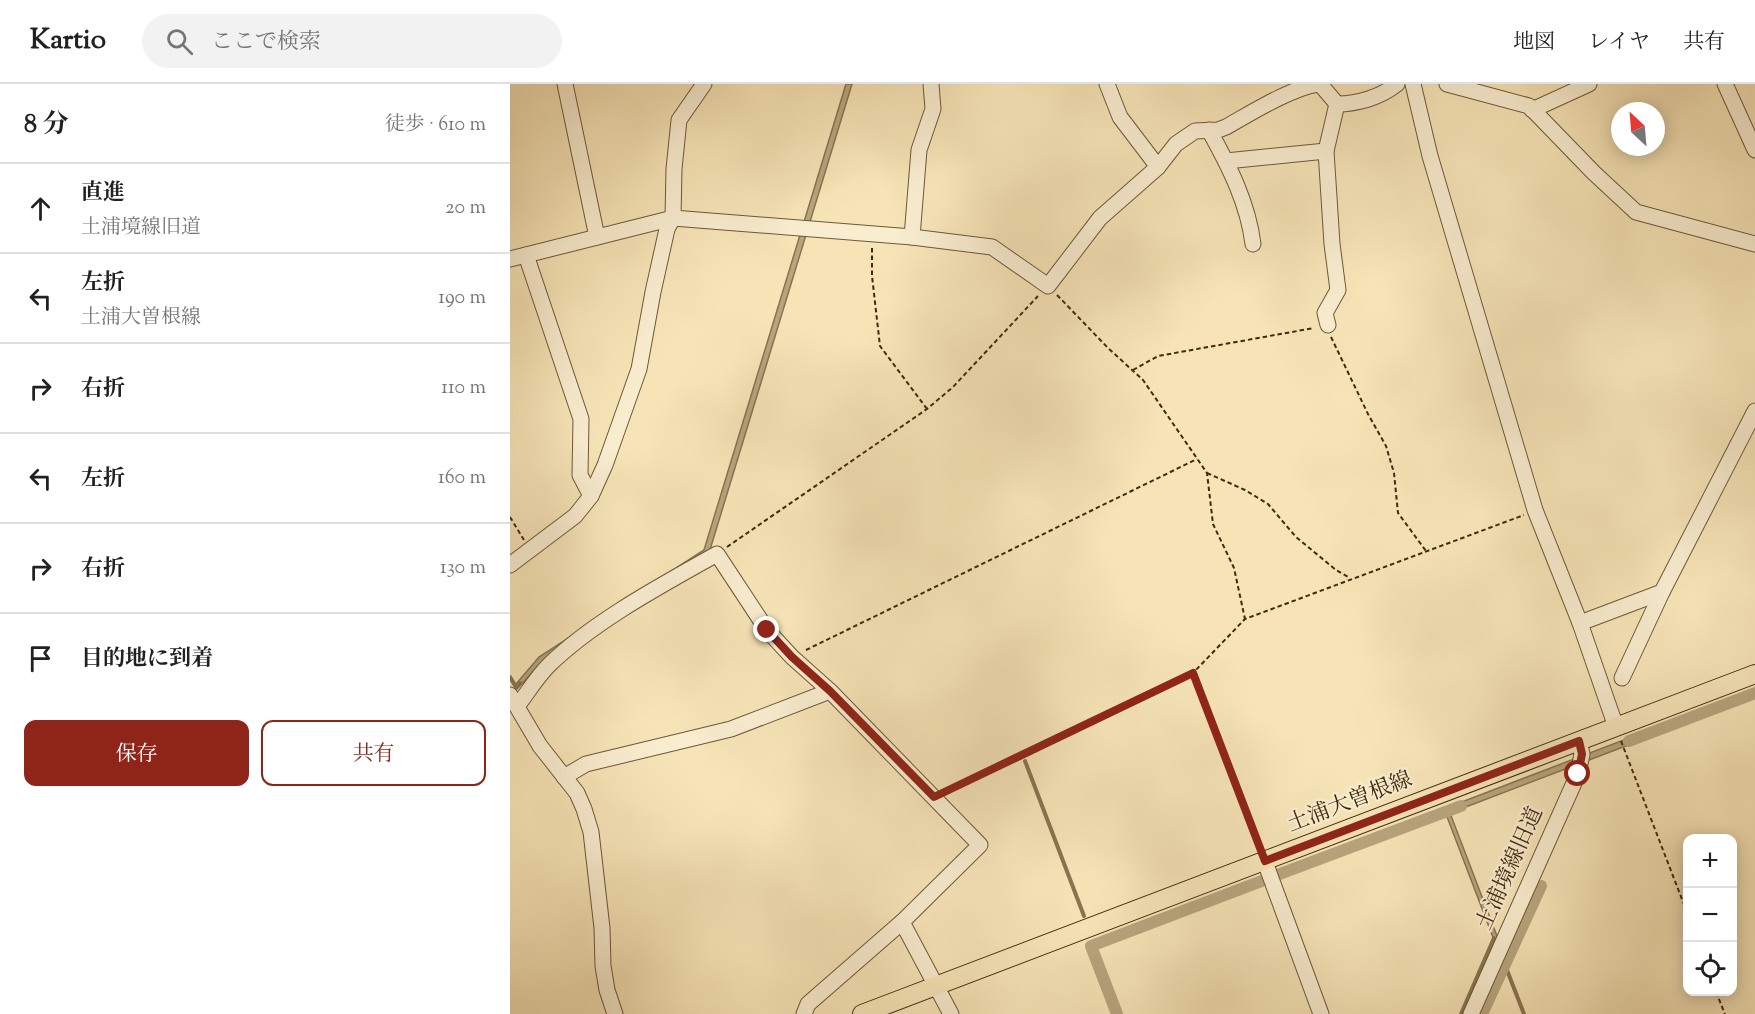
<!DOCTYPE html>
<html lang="ja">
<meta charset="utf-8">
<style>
:root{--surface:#fff;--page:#f2f2f2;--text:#202124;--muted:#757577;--line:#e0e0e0;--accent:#8f2418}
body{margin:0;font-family:"Sorts Mill Goudy","Noto Serif JP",serif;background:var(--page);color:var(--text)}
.controls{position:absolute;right:18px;bottom:18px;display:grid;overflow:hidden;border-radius:12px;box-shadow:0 3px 15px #0003}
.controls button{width:54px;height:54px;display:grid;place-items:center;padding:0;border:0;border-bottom:2px solid var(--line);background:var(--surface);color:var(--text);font:30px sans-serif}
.compass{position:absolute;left:1101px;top:18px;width:54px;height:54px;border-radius:50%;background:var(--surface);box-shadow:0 3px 15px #0003;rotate:334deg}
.stop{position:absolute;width:18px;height:18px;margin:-14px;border:4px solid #8f2418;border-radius:50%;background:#fff}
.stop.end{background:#8f2418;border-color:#fff;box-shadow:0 2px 6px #0008}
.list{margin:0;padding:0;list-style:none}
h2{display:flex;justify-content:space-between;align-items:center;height:78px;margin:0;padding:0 24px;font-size:26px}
h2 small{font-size:20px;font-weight:400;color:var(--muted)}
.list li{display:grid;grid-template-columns:39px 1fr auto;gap:18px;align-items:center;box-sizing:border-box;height:90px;padding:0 24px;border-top:2px solid var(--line)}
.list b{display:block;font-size:22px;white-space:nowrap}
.list p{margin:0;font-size:20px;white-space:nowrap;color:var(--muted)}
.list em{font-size:20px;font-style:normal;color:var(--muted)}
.actions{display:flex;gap:12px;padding:18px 24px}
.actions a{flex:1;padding:14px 0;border:2px solid var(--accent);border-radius:12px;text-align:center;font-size:21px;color:var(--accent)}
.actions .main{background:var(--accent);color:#fff}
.icon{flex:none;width:33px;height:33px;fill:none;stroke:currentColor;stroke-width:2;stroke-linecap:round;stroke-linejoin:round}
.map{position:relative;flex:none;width:1245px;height:930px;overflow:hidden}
header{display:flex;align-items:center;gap:36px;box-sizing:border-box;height:84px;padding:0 30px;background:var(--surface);border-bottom:2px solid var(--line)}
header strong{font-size:28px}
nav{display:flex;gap:33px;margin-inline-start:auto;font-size:21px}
.search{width:420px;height:54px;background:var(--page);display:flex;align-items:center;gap:15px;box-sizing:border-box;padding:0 21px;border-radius:33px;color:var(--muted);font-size:22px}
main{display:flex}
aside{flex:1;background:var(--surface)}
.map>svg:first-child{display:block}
.water{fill:#b8a57e;stroke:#887451;stroke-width:1.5}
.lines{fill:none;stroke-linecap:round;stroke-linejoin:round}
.stream{stroke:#887451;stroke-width:4}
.canal{stroke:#b8a57e;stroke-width:12}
.minor-casing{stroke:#6e5838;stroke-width:17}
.major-casing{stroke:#402a0e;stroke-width:20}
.path{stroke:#402a0e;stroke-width:2;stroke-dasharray:4.5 3;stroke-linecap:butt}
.minor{stroke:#f9edd0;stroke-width:15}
.major{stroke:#f6e4b7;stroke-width:18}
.route{stroke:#8f2418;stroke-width:8}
.labels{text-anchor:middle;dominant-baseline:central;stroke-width:4.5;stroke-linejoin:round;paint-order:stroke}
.street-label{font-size:22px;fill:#402a0e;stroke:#f9edd0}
</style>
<header>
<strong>Kartio</strong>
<div class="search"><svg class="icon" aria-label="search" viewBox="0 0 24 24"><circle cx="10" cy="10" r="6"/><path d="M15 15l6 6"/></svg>ここで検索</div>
<nav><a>地図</a><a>レイヤ</a><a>共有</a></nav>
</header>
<main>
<aside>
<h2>8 分<small>徒歩 · 610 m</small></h2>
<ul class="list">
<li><svg class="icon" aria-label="ahead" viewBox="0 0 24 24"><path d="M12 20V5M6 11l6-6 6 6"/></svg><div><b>直進</b><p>土浦境線旧道</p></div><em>20 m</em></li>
<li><svg class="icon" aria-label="left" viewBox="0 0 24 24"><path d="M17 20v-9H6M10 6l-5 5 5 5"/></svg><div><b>左折</b><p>土浦大曽根線</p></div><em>190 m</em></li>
<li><svg class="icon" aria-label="right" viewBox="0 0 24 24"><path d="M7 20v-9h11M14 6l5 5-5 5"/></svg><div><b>右折</b></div><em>110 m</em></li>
<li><svg class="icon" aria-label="left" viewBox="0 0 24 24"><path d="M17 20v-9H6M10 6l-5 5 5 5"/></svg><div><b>左折</b></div><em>160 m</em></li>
<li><svg class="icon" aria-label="right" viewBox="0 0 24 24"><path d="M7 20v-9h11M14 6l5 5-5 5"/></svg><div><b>右折</b></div><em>130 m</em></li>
<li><svg class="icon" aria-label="arrive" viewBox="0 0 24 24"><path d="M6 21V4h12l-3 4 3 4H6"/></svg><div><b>目的地に到着</b></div></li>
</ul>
<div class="actions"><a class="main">保存</a><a>共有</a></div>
</aside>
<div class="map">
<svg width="1245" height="930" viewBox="0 0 1245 930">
<rect width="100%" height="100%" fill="#f6e4b7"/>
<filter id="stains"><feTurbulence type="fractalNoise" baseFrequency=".00333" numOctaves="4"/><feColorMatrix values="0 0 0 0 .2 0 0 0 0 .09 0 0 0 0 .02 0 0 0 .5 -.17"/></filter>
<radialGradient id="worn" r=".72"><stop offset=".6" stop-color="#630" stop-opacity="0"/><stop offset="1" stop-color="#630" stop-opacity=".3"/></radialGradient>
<g class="water">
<polygon points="336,0 342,0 199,469 32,578 6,606 6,600 29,573 194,466"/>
<polygon points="1119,654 1121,660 940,729 998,881 995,885 936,730 936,724"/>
</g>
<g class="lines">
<g class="stream">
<polyline points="0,593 6,603 10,599"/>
<polyline points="515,677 574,832"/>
<polyline points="995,881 1014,930"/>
<polyline points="951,930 984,854"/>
</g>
<g class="canal">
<polyline points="1119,657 1245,609"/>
<polyline points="767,791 951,722"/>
<polyline points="607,930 581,862 757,795"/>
<polyline points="972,930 1031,802"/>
</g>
<g class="minor-casing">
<g id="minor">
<polyline points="55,0 87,153"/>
<polyline points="597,0 610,33 648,83"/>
<path d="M810,0L827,20C848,20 871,13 887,0"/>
<polyline points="903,0 920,72 1025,426 1070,539 1106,643"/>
<polyline points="937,0 1019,22 1084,89 1126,128 1245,160"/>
<polyline points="1215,0 1245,66"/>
<polyline points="1022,26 1079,0"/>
<path d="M699,46C719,82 738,119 743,160"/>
<polyline points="716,77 816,67"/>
<polyline points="402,153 409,66 423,25 421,0"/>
<polyline points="16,171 71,335 70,391 81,412"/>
<path d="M0,175L163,134L402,153L482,163L538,202L590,134L648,83L666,60L685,47L708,46L716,43C741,29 781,4 808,0"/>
<polyline points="818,241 815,229 828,206 822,160 816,67 827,20"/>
<polyline points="0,481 65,432 81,412 95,381 129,285 143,208 157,145 163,134 164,85 169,36 194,0"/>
<polyline points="1070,539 1152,508 1245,327"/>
<polyline points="1112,594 1152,508"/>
<polyline points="0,611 30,662 67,709 74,725 81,748 92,844 93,882 97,906 105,930"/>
<path d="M8,621C18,608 27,593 39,581C84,537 152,501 207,470L257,546L282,573L320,607L470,761L392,838L298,920L294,930"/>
<polyline points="54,693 76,680 221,645 320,607"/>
<polyline points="755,778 811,930"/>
<polyline points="392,838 441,930"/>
<polyline points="961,930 1068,690 1072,670 1069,657"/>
</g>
</g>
<g class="major-casing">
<polyline id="major" points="352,930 1245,590"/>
</g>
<g class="path">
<polyline points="362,164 362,192 370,262 417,325"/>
<polyline points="547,211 598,264 633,296 697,389 703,440 724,484 735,535"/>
<polyline points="821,253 858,330 876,362 884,389 888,429 916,467"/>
<polyline points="623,286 648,272 804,244"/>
<polyline points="697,389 735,406 758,420 786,453 826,486 840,494"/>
<polyline points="0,433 14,456"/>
<polyline points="217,463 417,325 443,303 528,212"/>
<polyline points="296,566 687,375"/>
<polyline points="683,590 750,764"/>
<polyline points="1111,657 1178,831"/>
<polyline points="437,707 683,589 735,535 1014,431"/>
<polyline points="1206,908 1215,930"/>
</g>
<use href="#minor" class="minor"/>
<use href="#major" class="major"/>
</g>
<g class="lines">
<polyline class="route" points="257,546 282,573 320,607 424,713 683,589 755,777 1069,657 1072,670 1068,690"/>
</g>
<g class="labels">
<g class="street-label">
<text transform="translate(840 719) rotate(-21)">土浦大曽根線</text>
<text transform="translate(1001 785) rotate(-66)">土浦境線旧道</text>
</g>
</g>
<rect width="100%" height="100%" filter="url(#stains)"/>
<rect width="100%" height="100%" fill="url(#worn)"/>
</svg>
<div class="controls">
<button>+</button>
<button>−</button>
<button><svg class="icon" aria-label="locate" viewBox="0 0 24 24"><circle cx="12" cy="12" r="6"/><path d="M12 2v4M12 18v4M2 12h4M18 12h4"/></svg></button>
</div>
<svg class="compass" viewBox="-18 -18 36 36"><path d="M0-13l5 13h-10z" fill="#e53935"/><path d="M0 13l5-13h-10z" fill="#757577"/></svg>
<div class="stop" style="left:1068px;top:690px"></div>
<div class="stop end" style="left:257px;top:546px"></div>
</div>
</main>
